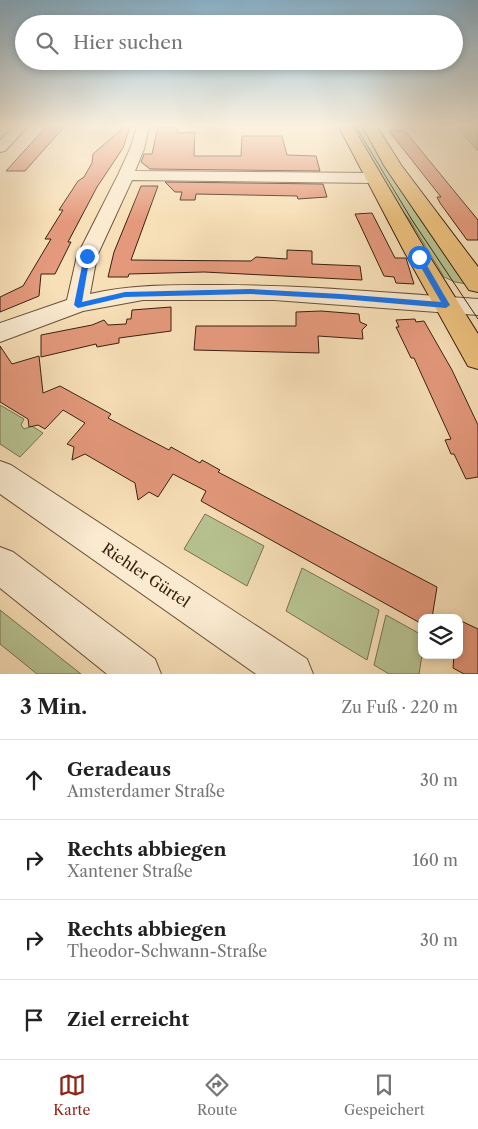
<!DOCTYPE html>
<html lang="de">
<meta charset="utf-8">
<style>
:root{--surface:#fff;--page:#f6f6f6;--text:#222;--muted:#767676;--line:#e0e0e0;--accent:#8f2418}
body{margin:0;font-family:"Libre Caslon Text",serif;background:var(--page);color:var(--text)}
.controls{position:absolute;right:15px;bottom:15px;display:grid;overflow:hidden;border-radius:10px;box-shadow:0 2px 8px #0003}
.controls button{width:45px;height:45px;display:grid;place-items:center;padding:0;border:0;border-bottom:1px solid var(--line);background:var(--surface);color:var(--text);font:25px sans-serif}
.stop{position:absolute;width:15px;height:15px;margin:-11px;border:4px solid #1a73e8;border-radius:50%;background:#fff}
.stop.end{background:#1a73e8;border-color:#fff;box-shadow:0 1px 5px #0008}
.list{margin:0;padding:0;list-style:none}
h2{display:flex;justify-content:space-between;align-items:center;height:65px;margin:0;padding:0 20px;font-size:21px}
h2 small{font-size:16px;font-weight:400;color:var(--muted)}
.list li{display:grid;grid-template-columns:32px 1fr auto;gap:15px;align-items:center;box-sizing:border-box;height:80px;padding:0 20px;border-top:1px solid var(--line)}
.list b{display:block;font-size:19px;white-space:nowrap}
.list p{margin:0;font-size:16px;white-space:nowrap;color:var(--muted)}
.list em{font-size:16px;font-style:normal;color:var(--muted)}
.icon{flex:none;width:28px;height:28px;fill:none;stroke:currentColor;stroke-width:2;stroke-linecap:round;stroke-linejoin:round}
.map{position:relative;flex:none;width:478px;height:674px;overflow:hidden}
.search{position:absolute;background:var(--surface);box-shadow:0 2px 8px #0003;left:15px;right:15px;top:15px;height:55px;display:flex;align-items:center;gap:12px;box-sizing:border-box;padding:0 18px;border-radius:28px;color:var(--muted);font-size:19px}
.sheet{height:385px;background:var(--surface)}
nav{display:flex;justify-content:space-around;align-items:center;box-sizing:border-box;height:70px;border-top:1px solid var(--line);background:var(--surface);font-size:14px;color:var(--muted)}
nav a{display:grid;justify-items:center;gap:2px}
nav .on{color:var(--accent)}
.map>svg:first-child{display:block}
.green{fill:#b8c392;stroke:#797251}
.building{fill:#e4997c;stroke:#3a2010}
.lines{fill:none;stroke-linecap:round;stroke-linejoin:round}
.minor-casing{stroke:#69503a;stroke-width:2}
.major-casing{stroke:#3a2010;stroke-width:2}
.minor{fill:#faead0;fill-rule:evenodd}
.major{fill:#ecc07c;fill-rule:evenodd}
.tram{stroke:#3a2010;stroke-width:1}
.route{fill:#1a73e8}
.labels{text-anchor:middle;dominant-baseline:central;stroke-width:4.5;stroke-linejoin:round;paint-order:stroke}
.near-street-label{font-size:15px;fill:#3a2010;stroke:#faead0}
</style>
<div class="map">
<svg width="478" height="674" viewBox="0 0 478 674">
<rect width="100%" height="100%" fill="#f7dfb7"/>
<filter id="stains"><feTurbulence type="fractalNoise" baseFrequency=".004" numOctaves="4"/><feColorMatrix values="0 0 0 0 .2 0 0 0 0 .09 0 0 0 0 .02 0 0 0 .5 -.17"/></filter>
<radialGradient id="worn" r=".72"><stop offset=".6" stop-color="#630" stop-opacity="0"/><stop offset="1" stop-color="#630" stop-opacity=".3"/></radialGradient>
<g class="green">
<polygon points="352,127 364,127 387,164 467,284 455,282 444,277 409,219 396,203"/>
<polygon points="457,127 478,127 478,151"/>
<polygon points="0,405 24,419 21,425 24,429 32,426 43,433 20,457 0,444"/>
<polygon points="205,514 264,546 247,586 184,549"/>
<polygon points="302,568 379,610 367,660 286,611"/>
<polygon points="0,610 81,674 37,674 0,644"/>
<polygon points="386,615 422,635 422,655 419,674 389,674 374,665"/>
</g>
<g class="building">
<polygon points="46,127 64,127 25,171 6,171"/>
<polygon points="124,127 130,127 123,148 97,187 68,242 71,242 55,274 41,274 39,296 0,312 0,297 23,286 51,239 45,239 63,210 59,210 78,181 84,177 92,163 93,154"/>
<polygon points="158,127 177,127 177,133 195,132 194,156 241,156 242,136 282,136 287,155 316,156 320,171 150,169 141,162 144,154 152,154"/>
<polygon points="389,131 405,131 478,220 478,240 467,240 440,203 437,197 441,197"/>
<polygon points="165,182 323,184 327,197 298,199 297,196 196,194 195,200 180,200 182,192 175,192"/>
<polygon points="141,186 158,186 131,260 251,261 256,257 287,259 287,250 312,251 312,264 360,266 362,280 204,272 129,274 128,277 108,277 114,252"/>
<polygon points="372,213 395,258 406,258 414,284 396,283 394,277 384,276 355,214"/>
<polygon points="171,307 171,331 119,338 119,343 97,347 96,344 41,357 41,335 92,325 104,320 108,325 126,324 127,319 131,319 132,310"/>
<polygon points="321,311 359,314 360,322 367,325 362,330 363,339 318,336 319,353 194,350 196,326 296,326 296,312"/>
<polygon points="415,319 416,322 424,321 452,370 478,425 478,477 466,479 454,454 451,454 445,440 451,439 414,358 411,358 396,327 399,327 396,320"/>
<polygon points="0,346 12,364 39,356 43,393 60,386 111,414 108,418 138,434 169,450 171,447 200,463 202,460 220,470 218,472 437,587 432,618 422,618 422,624 201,501 206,491 173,474 158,497 149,492 138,500 135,483 85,454 72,460 74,447 67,444 85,423 63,410 45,429 38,425 29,427 28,419 0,402"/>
<polygon points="459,620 478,629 478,674 464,674 453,668 454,655 459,655"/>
</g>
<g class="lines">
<g class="minor-casing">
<g id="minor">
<polygon points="14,127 27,127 5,151 0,152 0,140"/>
<path d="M137,127H149L144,149L135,171L374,173L379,175L382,178L379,181L374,183L132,180L97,256L90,294C133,284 175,285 219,285C306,285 392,293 478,299V315L274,300H143L83,311L0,342V323L67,300L77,256L118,175L130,149Z"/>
<polygon points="0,461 11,465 307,659 313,674 256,674 0,494"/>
<polygon points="0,547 13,552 155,659 161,674 107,674 0,588"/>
</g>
</g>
<g class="major-casing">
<g id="major">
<polygon points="339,127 353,127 426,251 478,334 478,369 468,366 404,251"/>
<polygon points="363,127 377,127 401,165 478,267 478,292 469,290 385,167"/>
</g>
</g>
<use href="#minor" class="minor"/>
<use href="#major" class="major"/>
<polyline class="tram" points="356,127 412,220 478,319"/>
</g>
<linearGradient id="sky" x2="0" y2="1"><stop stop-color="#8ab7d2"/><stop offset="0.57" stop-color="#fbf1df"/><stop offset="1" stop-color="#fbf1df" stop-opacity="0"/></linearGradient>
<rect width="478" height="221" fill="url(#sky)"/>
<polygon class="route" points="87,253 90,256 82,302 125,292 250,289 341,294 441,302 415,257 419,255 422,257 450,305 446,308 341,299 250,294 125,297 78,308 74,305 84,256"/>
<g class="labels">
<g class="near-street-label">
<text transform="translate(146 575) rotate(34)">Riehler Gürtel</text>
</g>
</g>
<rect width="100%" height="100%" filter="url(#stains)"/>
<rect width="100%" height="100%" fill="url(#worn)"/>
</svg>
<div class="controls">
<button><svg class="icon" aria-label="layers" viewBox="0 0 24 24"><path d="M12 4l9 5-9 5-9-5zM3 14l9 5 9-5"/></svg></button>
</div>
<div class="stop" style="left:419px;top:257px"></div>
<div class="stop end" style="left:87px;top:256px"></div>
<div class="search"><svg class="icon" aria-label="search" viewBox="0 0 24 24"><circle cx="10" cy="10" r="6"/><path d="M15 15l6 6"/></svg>Hier suchen</div>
</div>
<section class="sheet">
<h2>3 Min.<small>Zu Fuß · 220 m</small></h2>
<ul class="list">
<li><svg class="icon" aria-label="ahead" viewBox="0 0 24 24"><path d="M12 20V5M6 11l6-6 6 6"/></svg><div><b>Geradeaus</b><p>Amsterdamer Straße</p></div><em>30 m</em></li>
<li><svg class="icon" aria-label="right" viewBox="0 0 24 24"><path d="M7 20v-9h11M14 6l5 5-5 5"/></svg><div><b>Rechts abbiegen</b><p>Xantener Straße</p></div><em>160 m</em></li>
<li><svg class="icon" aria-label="right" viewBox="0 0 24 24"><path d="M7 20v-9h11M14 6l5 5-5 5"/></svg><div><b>Rechts abbiegen</b><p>Theodor-Schwann-Straße</p></div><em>30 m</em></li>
<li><svg class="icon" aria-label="arrive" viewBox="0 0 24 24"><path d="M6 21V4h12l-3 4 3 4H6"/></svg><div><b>Ziel erreicht</b></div></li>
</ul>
</section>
<nav>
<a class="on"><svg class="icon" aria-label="map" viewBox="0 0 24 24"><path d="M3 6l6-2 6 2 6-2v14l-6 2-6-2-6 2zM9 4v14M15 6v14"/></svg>Karte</a>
<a><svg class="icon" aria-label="directions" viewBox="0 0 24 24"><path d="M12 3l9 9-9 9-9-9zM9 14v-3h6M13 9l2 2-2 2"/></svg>Route</a>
<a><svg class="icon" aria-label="saved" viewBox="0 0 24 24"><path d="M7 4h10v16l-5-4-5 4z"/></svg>Gespeichert</a>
</nav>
